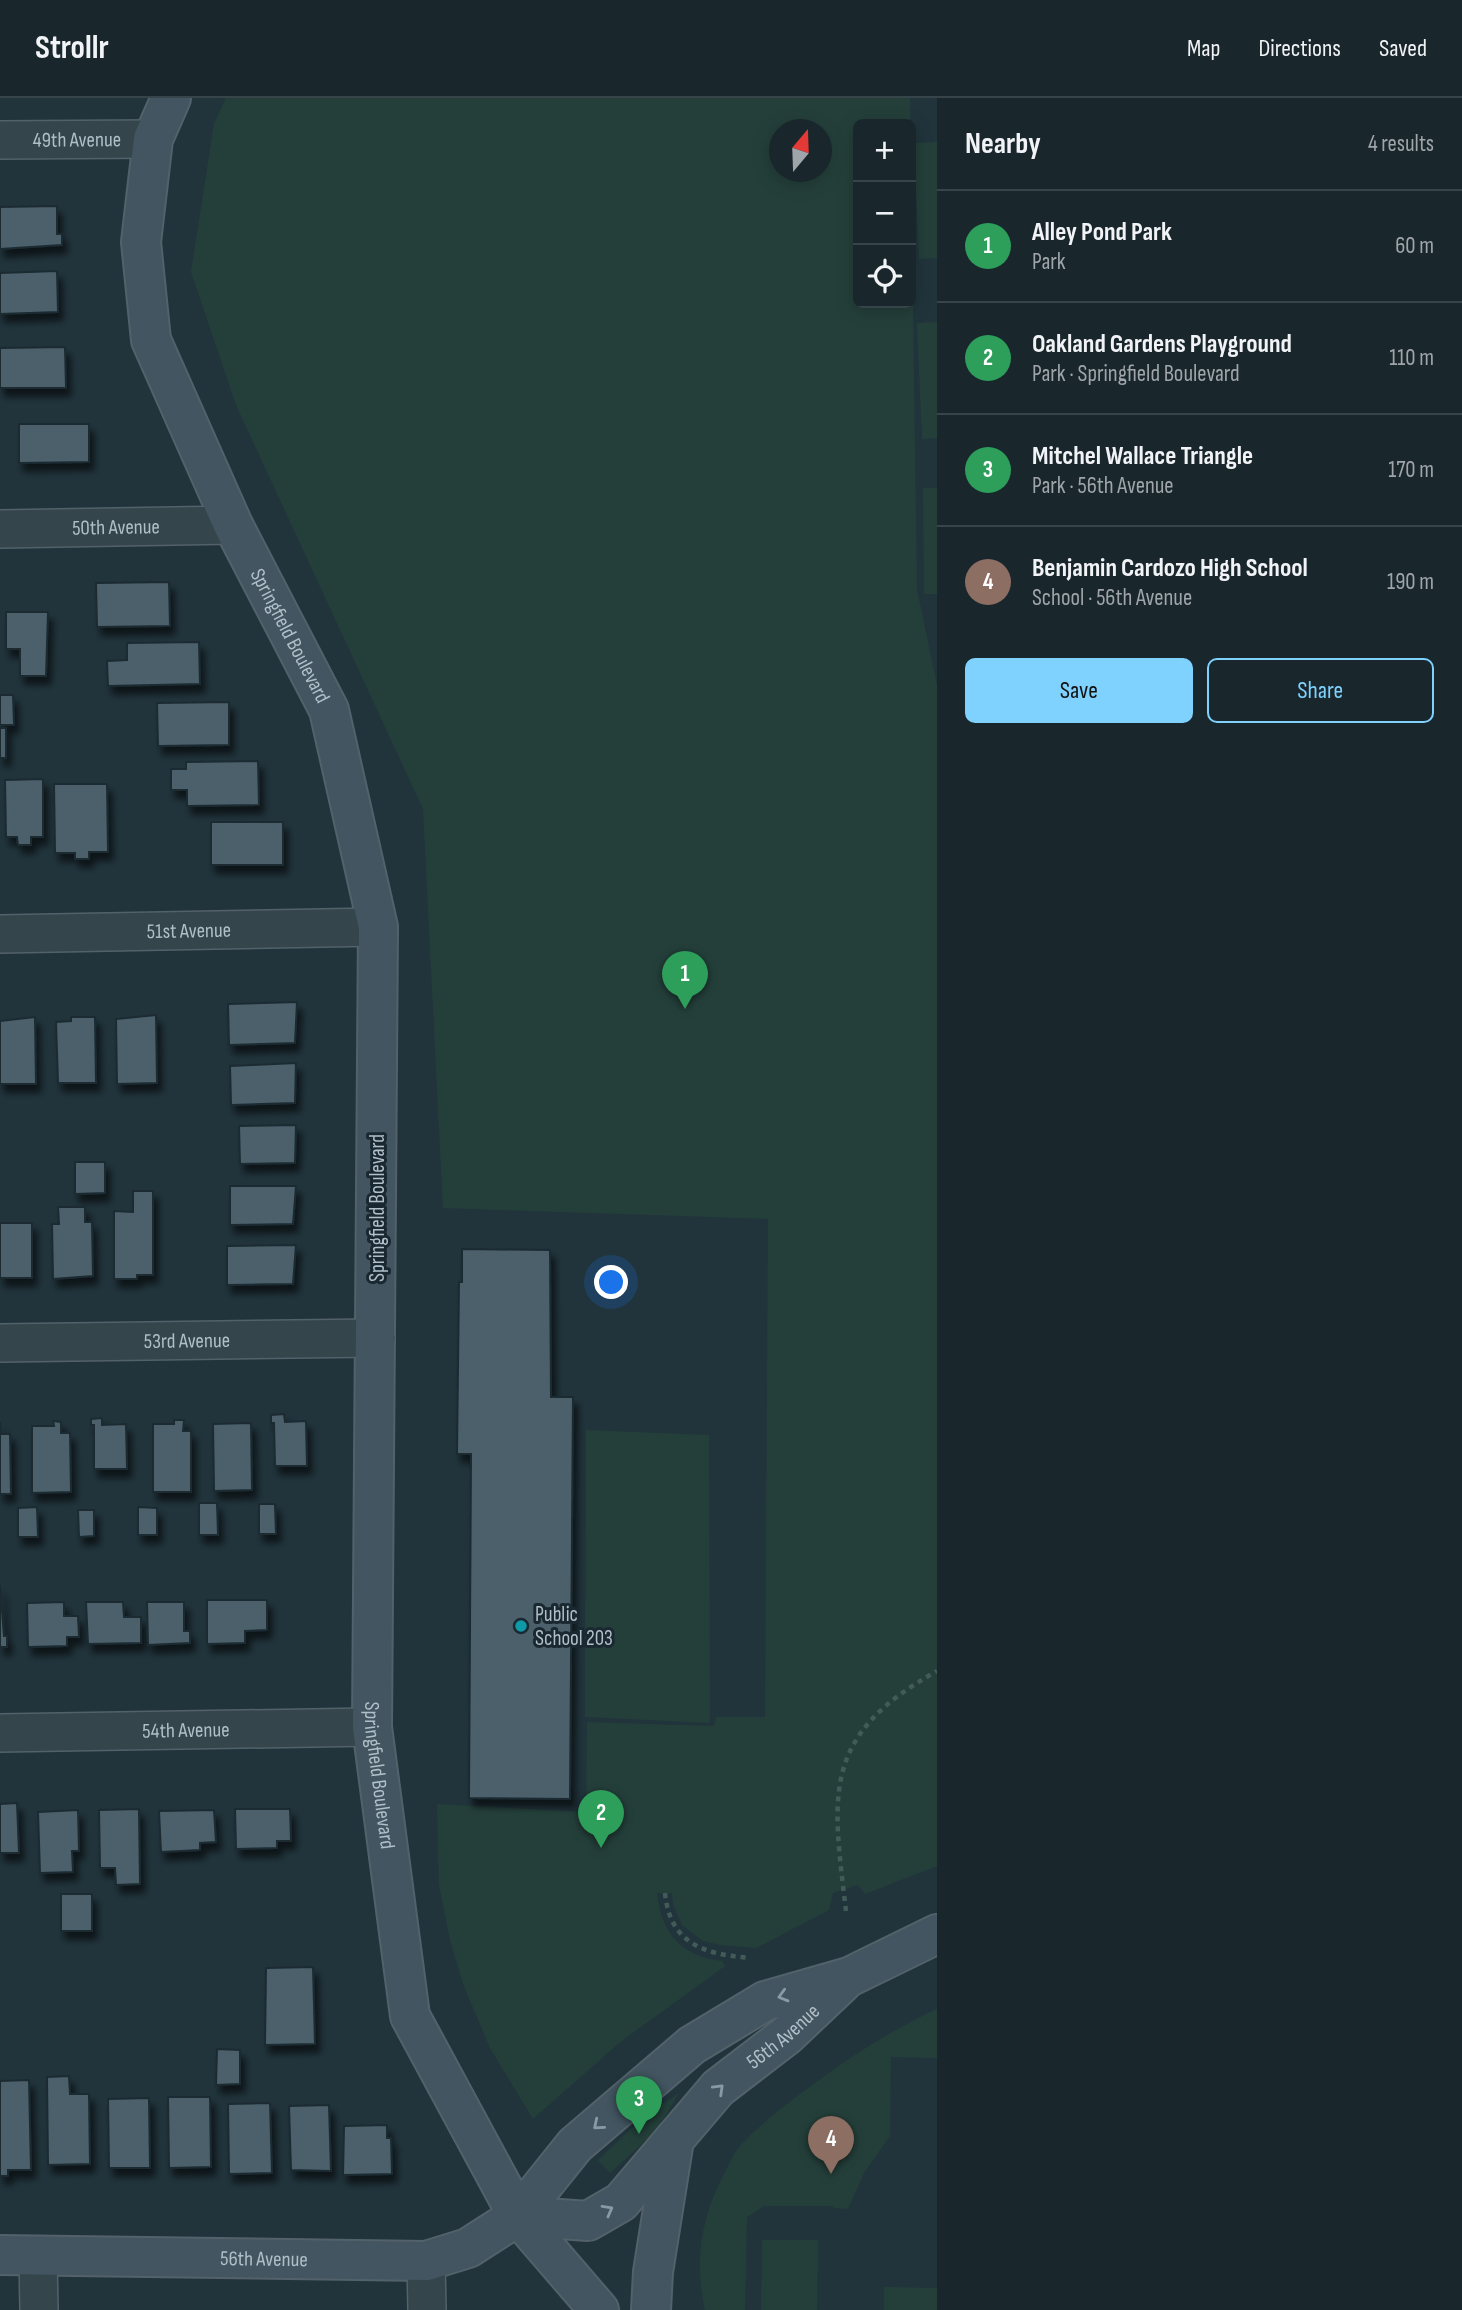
<!DOCTYPE html>
<meta charset="utf-8">
<style>
:root{--surface:#19272d;--page:#222f35;--text:#f1f3f6;--muted:#9fa5aa;--line:#374449;--accent:#7fd1fe}
body{margin:0;font-family:"Sofia Sans Condensed",sans-serif;background:var(--page);color:var(--text)}
.controls{position:absolute;right:21px;top:21px;display:grid;overflow:hidden;border-radius:10px;box-shadow:0 4px 18px #0003}
.controls button{width:63px;height:63px;display:grid;place-items:center;padding:0;border:0;border-bottom:2px solid var(--line);background:var(--surface);color:var(--text);font:35px sans-serif}
.compass{position:absolute;left:769px;top:21px;width:63px;height:63px;border-radius:50%;background:var(--surface);box-shadow:0 4px 18px #0003;rotate:19deg}
.you{position:absolute;left:612px;top:1185px;width:24px;height:24px;margin:-18px;border:5px solid #fff;border-radius:50%;background:#1a73e8;box-shadow:0 0 0 10px #1a73e833}
.badge{display:grid;place-items:center;width:46px;height:46px;border-radius:50%;background:var(--accent);color:#fff;font-size:23px;font-weight:700}
.pin{position:absolute;translate:-50% -58px;filter:drop-shadow(0 2px 4px #0008)}
.pin::after{content:'';position:absolute;top:37px;width:24px;height:21px;background:inherit;clip-path:polygon(0 0,100% 0,50% 100%)}
.list{margin:0;padding:0;list-style:none}
h2{display:flex;justify-content:space-between;align-items:center;height:91px;margin:0;padding:0 28px;font-size:30px}
h2 small{font-size:23px;font-weight:400;color:var(--muted)}
.list li{display:grid;grid-template-columns:46px 1fr auto;gap:21px;align-items:center;box-sizing:border-box;height:112px;padding:0 28px;border-top:2px solid var(--line)}
.list b{display:block;font-size:26px;white-space:nowrap}
.list p{margin:0;font-size:23px;white-space:nowrap;color:var(--muted)}
.list em{font-size:23px;font-style:normal;color:var(--muted)}
.actions{display:flex;gap:14px;padding:21px 28px}
.actions a{flex:1;padding:16px 0;border:2px solid var(--accent);border-radius:10px;text-align:center;font-size:24px;color:var(--accent)}
.actions .main{background:var(--accent);color:#111}
.icon{flex:none;width:38px;height:38px;fill:none;stroke:currentColor;stroke-width:2;stroke-linecap:round;stroke-linejoin:round}
.map{position:relative;flex:none;width:937px;height:2212px;overflow:hidden}
header{display:flex;align-items:center;gap:42px;box-sizing:border-box;height:98px;padding:0 35px;background:var(--surface);border-bottom:2px solid var(--line)}
header strong{font-size:33px}
nav{display:flex;gap:38px;margin-inline-start:auto;font-size:24px}
main{display:flex}
aside{flex:1;background:var(--surface)}
.map>svg:first-child{display:block}
.green{fill:#243f3a;fill-rule:evenodd}
.building{fill:#4b616a;stroke:#1c2b33;stroke-width:2;filter:url(#shadow)}
.lines{fill:none;stroke-linecap:round;stroke-linejoin:round}
.street-casing{stroke:#53626a;stroke-width:40}
.secondary-casing{stroke:#53626a;stroke-width:42}
.path{stroke:#435b58;stroke-width:4.5;stroke-dasharray:5 5;stroke-linecap:butt}
.street{stroke:#35454c;stroke-width:37}
.secondary{stroke:#425560;stroke-width:38}
.oneway{stroke:#8a9aa4}
.culture-dot{fill:#0f9aa8;stroke:#1a2931;stroke-width:2.5}
.labels{text-anchor:middle;dominant-baseline:central;stroke-width:6;stroke-linejoin:round;paint-order:stroke}
.street-label{font-size:21px;fill:#b0bfc8;stroke:#1a2931}
.poi-label{font-size:21px;fill:#b0bfc8;stroke:#1a2931;text-anchor:start}
</style>
<header>
<strong>Strollr</strong>
<nav><a>Map</a><a>Directions</a><a>Saved</a></nav>
</header>
<main>
<div class="map">
<svg width="937" height="2212" viewBox="0 0 937 2212">
<defs>
<filter id="shadow"><feDropShadow dx="4.5" dy="8" stdDeviation="3.5" flood-color="#0009"/></filter>
</defs>
<rect width="100%" height="100%" fill="#21343c"/>
<g class="green">
<path d="M226,0H910L917,491L937,587V1768L865,1796L858,1787L833,1795L829,1812L756,1850L720,1847L703,1843L682,1827L673,1806L672,1795H657C661,1835 682,1859 722,1863L725,1868L619,1945L533,2021L490,1950L463,1886L450,1842L439,1787L437,1706L586,1714L587,1624L714,1628L716,1619H765L768,1121L443,1110L423,711L236,307L191,174L214,26ZM858,26H911V205H858ZM780,32H822V74H780Z"/>
<polygon points="937,44 937,160 919,161 914,45"/>
<polygon points="937,224 937,340 922,341 917,225"/>
<polygon points="923,390 937,390 937,496 924,496"/>
<polygon points="586,1332 709,1337 710,1625 585,1619"/>
<path d="M937,1911V1960L891,1959L890,2038L864,2075L848,2111L834,2110L832,2108H764L747,2119L745,2212H705C694,2162 701,2119 725,2074C730,2065 734,2054 741,2047C764,2022 792,2002 819,1982C856,1955 895,1930 937,1911Z"/>
<polygon points="679,1995 657,2032 610,2075 598,2062 645,2018"/>
<polygon points="762,2142 818,2142 817,2212 761,2212"/>
<polygon points="884,2189 937,2190 937,2212 884,2212"/>
</g>
<g class="building">
<polygon points="57,108 57,136 62,136 62,147 0,151 0,109"/>
<polygon points="57,173 58,214 0,216 0,175"/>
<polygon points="65,249 66,290 0,290 0,250"/>
<polygon points="19,326 89,326 89,364 19,365"/>
<polygon points="169,484 170,528 97,529 96,485"/>
<polygon points="6,514 48,514 46,578 20,578 20,551 6,551"/>
<polygon points="199,544 200,586 108,588 107,563 127,562 127,545"/>
<polygon points="0,597 13,597 14,627 0,627"/>
<polygon points="229,604 229,647 158,648 157,605"/>
<rect x="0" y="630" width="6" height="30"/>
<polygon points="258,663 259,707 187,708 187,692 171,692 171,671 186,671 186,664"/>
<polygon points="43,681 43,739 31,739 31,747 18,747 17,739 6,739 5,682"/>
<polygon points="54,686 107,686 108,754 89,754 89,761 75,761 75,755 55,755"/>
<rect x="211" y="724" width="72" height="43"/>
<polygon points="297,904 295,945 229,947 228,906"/>
<polygon points="156,917 157,985 117,986 116,921"/>
<polygon points="35,919 36,986 0,986 0,923"/>
<polygon points="71,919 95,919 96,985 58,985 56,924 71,923"/>
<polygon points="296,965 295,1005 231,1007 230,968"/>
<polygon points="296,1027 295,1065 240,1066 239,1028"/>
<polygon points="75,1064 105,1064 105,1095 75,1096"/>
<polygon points="230,1088 296,1088 293,1126 230,1127"/>
<polygon points="133,1093 153,1093 153,1177 137,1177 137,1181 114,1181 114,1113 133,1114"/>
<polygon points="58,1109 85,1109 85,1124 92,1124 93,1178 53,1181 52,1126 59,1126"/>
<rect x="0" y="1125" width="32" height="55"/>
<polygon points="296,1147 293,1186 227,1187 227,1148"/>
<polygon points="462,1151 550,1152 551,1299 573,1299 570,1701 469,1700 471,1356 457,1356 459,1184 462,1184"/>
<polygon points="284,1316 285,1324 306,1323 307,1368 275,1368 274,1325 271,1325 271,1317"/>
<polygon points="102,1320 102,1327 126,1326 127,1371 94,1371 94,1327 91,1327 91,1321"/>
<polygon points="174,1322 184,1322 183,1333 191,1333 191,1394 153,1394 153,1326 174,1326"/>
<polygon points="53,1323 61,1324 61,1335 70,1335 71,1394 32,1395 32,1328 54,1328"/>
<polygon points="0,1324 1,1336 10,1336 11,1396 0,1396"/>
<polygon points="251,1325 252,1392 214,1393 213,1326"/>
<polygon points="199,1405 217,1405 218,1437 199,1437"/>
<polygon points="259,1406 275,1406 276,1436 259,1436"/>
<polygon points="37,1409 38,1439 18,1439 18,1410"/>
<polygon points="138,1409 157,1410 157,1437 138,1437"/>
<polygon points="78,1412 94,1412 94,1438 79,1439"/>
<polygon points="0,1487 4,1538 7,1538 7,1549 0,1549"/>
<polygon points="207,1502 267,1502 267,1532 245,1533 245,1545 207,1546"/>
<polygon points="64,1504 64,1518 78,1518 79,1539 67,1539 67,1548 28,1549 27,1505"/>
<polygon points="86,1504 123,1504 124,1519 141,1519 141,1545 88,1546"/>
<polygon points="147,1504 184,1504 184,1533 190,1533 190,1545 148,1547"/>
<polygon points="17,1705 19,1755 0,1755 0,1706"/>
<polygon points="139,1711 140,1786 116,1787 115,1770 100,1770 99,1712"/>
<polygon points="235,1711 290,1711 291,1743 277,1743 277,1750 236,1751"/>
<polygon points="78,1712 79,1753 72,1753 73,1774 40,1775 38,1714"/>
<polygon points="214,1712 216,1744 200,1745 200,1752 161,1754 159,1713"/>
<rect x="61" y="1796" width="31" height="37"/>
<polygon points="313,1869 315,1946 265,1947 266,1870"/>
<polygon points="217,1951 240,1952 240,1986 216,1987"/>
<polygon points="69,1978 70,1996 89,1996 90,2066 48,2067 47,1979"/>
<polygon points="29,1982 31,2072 8,2072 8,2078 0,2078 0,1983"/>
<polygon points="168,1999 210,1999 211,2069 169,2070"/>
<polygon points="149,2000 150,2070 109,2070 108,2001"/>
<polygon points="270,2005 272,2075 229,2076 228,2006"/>
<polygon points="329,2007 331,2073 291,2072 289,2008"/>
<polygon points="387,2027 387,2040 391,2040 392,2076 343,2077 344,2028"/>
</g>
<g class="lines">
<g class="street-casing">
<g id="street">
<path id="s1" d="M0,42L153,41"/>
<path id="s2" d="M0,431L233,427"/>
<path id="s3" d="M0,836L378,829"/>
<path id="s4" d="M0,1245L376,1240"/>
<path id="s5" d="M0,1635L372,1629"/>
<polyline points="38,2159 39,2212"/>
<polyline points="426,2163 427,2212"/>
</g>
</g>
<g class="secondary-casing">
<g id="secondary">
<path id="s6" d="M171,0L153,41L141,144L151,242L233,427L329,612L378,829L372,1629L410,1918L518,2118L599,2212"/>
<path id="s7" d="M518,2118L588,2123L621,2104L718,1990L787,1937L843,1884"/>
<path id="s8" d="M0,2157L426,2163L468,2150L518,2118L575,2047L692,1947L765,1903L849,1879L937,1836"/>
<polyline points="651,2212 653,2174 674,2042"/>
</g>
</g>
<g class="path">
<path d="M665,1795C670,1846 704,1856 750,1860"/>
<path d="M846,1813C832,1695 821,1638 937,1573"/>
</g>
<use href="#street" class="street"/>
<use href="#secondary" class="secondary"/>
</g>
<defs><path id="oneway-chevron" d="M-2-3.5L2.5 0L-2 3.5" fill="none" stroke-width="1.6" stroke-linecap="round" stroke-linejoin="round" transform="scale(1.75)"/></defs>
<g class="oneway">
<use href="#oneway-chevron" transform="translate(783 1898) rotate(164)"/>
<use href="#oneway-chevron" transform="translate(719 1991) rotate(-44)"/>
<use href="#oneway-chevron" transform="translate(598 2027) rotate(140)"/>
<use href="#oneway-chevron" transform="translate(608 2112) rotate(-29)"/>
</g>
<circle class="culture-dot" cx="521" cy="1528" r="7"/>
<g class="labels">
<g class="street-label">
<text stroke="none"><textPath href="#s1" startOffset="77">49th Avenue</textPath></text>
<text stroke="none"><textPath href="#s2" startOffset="116">50th Avenue</textPath></text>
<text stroke="none"><textPath href="#s6" startOffset="574">Springfield Boulevard</textPath></text>
<text stroke="none"><textPath href="#s3" startOffset="189">51st Avenue</textPath></text>
<text transform="translate(377 1110) rotate(-90)">Springfield Boulevard</text>
<text stroke="none"><textPath href="#s4" startOffset="187">53rd Avenue</textPath></text>
<text stroke="none"><textPath href="#s5" startOffset="186">54th Avenue</textPath></text>
<text stroke="none"><textPath href="#s6" startOffset="1729">Springfield Boulevard</textPath></text>
<text stroke="none"><textPath href="#s7" startOffset="341">56th Avenue</textPath></text>
<text stroke="none"><textPath href="#s8" startOffset="264">56th Avenue</textPath></text>
</g>
<g class="poi-label">
<text x="535" y="1516">Public<tspan x="535" dy="24">School 203</tspan></text>
</g>
</g>
</svg>
<div class="controls">
<button>+</button>
<button>−</button>
<button><svg class="icon" aria-label="locate" viewBox="0 0 24 24"><circle cx="12" cy="12" r="6"/><path d="M12 2v4M12 18v4M2 12h4M18 12h4"/></svg></button>
</div>
<svg class="compass" viewBox="-18 -18 36 36"><path d="M0-13l5 13h-10z" fill="#e53935"/><path d="M0 13l5-13h-10z" fill="#9fa5aa"/></svg>
<div class="you"></div>
<div class="pin badge" style="left:685px;top:911px;background:#2e9e5b">1</div>
<div class="pin badge" style="left:601px;top:1750px;background:#2e9e5b">2</div>
<div class="pin badge" style="left:639px;top:2036px;background:#2e9e5b">3</div>
<div class="pin badge" style="left:831px;top:2076px;background:#8d6e63">4</div>
</div>
<aside>
<h2>Nearby<small>4 results</small></h2>
<ul class="list">
<li><span class="badge" style="background:#2e9e5b">1</span><div><b>Alley Pond Park</b><p>Park</p></div><em>60 m</em></li>
<li><span class="badge" style="background:#2e9e5b">2</span><div><b>Oakland Gardens Playground</b><p>Park · Springfield Boulevard</p></div><em>110 m</em></li>
<li><span class="badge" style="background:#2e9e5b">3</span><div><b>Mitchel Wallace Triangle</b><p>Park · 56th Avenue</p></div><em>170 m</em></li>
<li><span class="badge" style="background:#8d6e63">4</span><div><b>Benjamin Cardozo High School</b><p>School · 56th Avenue</p></div><em>190 m</em></li>
</ul>
<div class="actions"><a class="main">Save</a><a>Share</a></div>
</aside>
</main>
